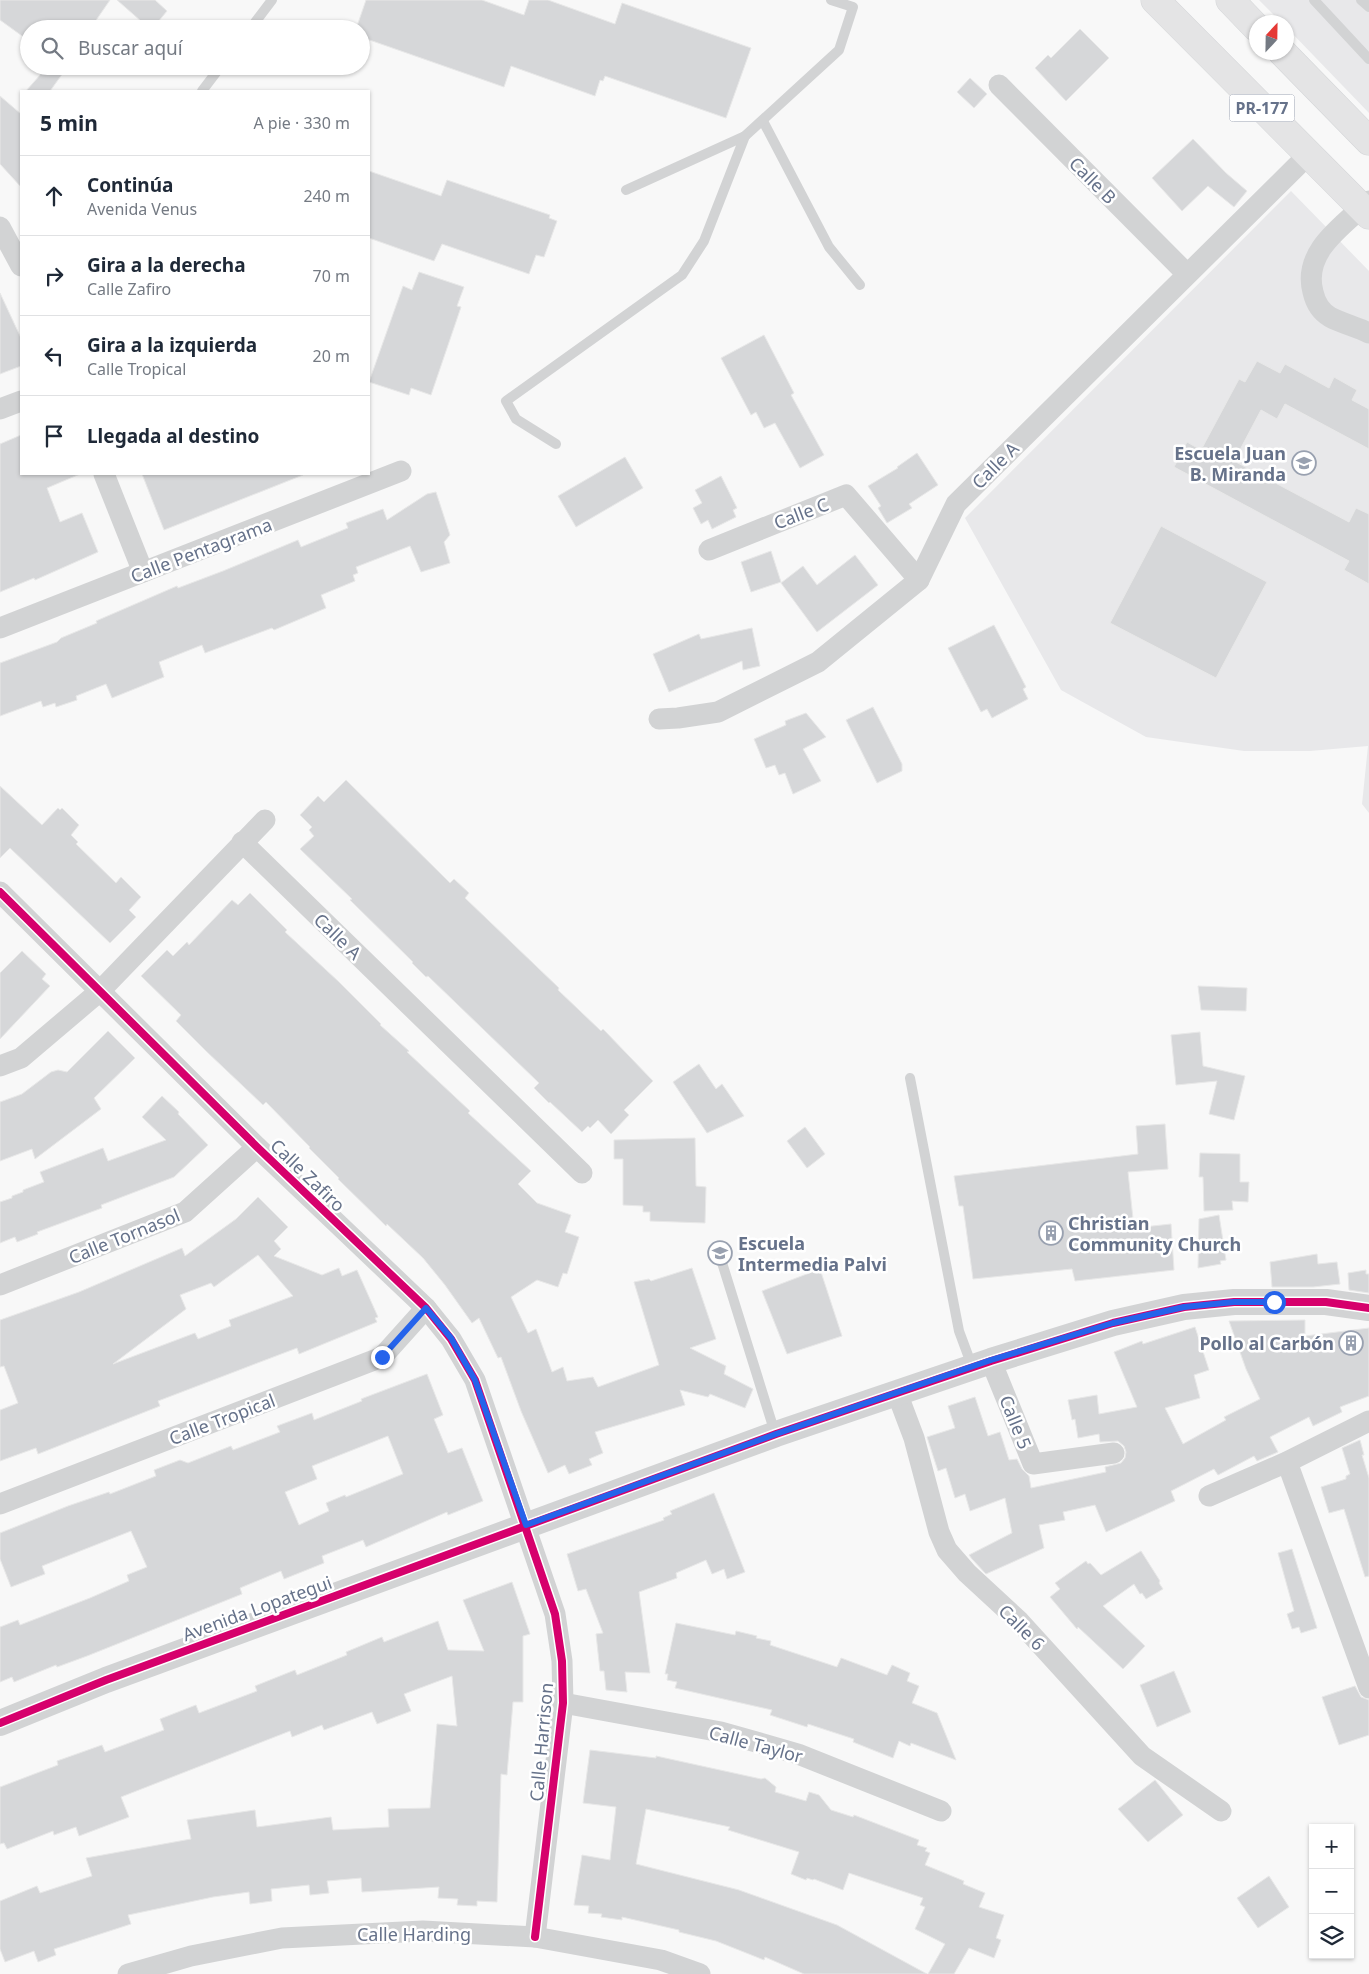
<!DOCTYPE html>
<html lang="es">
<meta charset="utf-8">
<style>
:root{--surface:#fff;--page:#f6f6f7;--text:#1f2937;--muted:#747a83;--line:#e0e1e3}
body{margin:0;font-family:"Noto Sans",sans-serif;background:var(--page);color:var(--text)}
.controls{position:absolute;right:15px;bottom:15px;display:grid;overflow:hidden;border-radius:0px;box-shadow:0 1px 4px #0004}
.controls button{width:45px;height:45px;display:grid;place-items:center;padding:0;border:0;border-bottom:1px solid var(--line);background:var(--surface);color:var(--text);font:25px sans-serif}
.compass{position:absolute;left:1249px;top:15px;width:45px;height:45px;border-radius:50%;background:var(--surface);box-shadow:0 1px 4px #0004;rotate:22deg}
.stop{position:absolute;width:15px;height:15px;margin:-11px;border:4px solid #2563eb;border-radius:50%;background:#fff}
.stop.end{background:#2563eb;border-color:#fff;box-shadow:0 1px 5px #0008}
.list{margin:0;padding:0;list-style:none}
h2{display:flex;justify-content:space-between;align-items:center;height:65px;margin:0;padding:0 20px;font-size:21px}
h2 small{font-size:16px;font-weight:400;color:var(--muted)}
.list li{display:grid;grid-template-columns:32px 1fr auto;gap:15px;align-items:center;box-sizing:border-box;height:80px;padding:0 20px;border-top:1px solid var(--line)}
.list b{display:block;font-size:19px;white-space:nowrap}
.list p{margin:0;font-size:16px;white-space:nowrap;color:var(--muted)}
.list em{font-size:16px;font-style:normal;color:var(--muted)}
.icon{flex:none;width:28px;height:28px;fill:none;stroke:currentColor;stroke-width:2;stroke-linecap:round;stroke-linejoin:round}
.map{position:relative;flex:none;width:1369px;height:1974px;overflow:hidden}
.search{position:absolute;background:var(--surface);box-shadow:0 1px 4px #0004;left:20px;top:20px;width:350px;height:55px;display:flex;align-items:center;gap:12px;box-sizing:border-box;padding:0 18px;border-radius:28px;color:var(--muted);font-size:19px}
.panel{position:absolute;background:var(--surface);box-shadow:0 1px 4px #0004;left:20px;top:90px;width:350px;height:385px;border-radius:0px}
.map>svg:first-child{display:block}
.built{fill:#e8e8ea}
.building{fill:#d6d7d9;stroke:#e8e8e8;fill-rule:evenodd}
.lines{fill:none;stroke-linecap:round;stroke-linejoin:round}
.primary-casing{stroke:#d4d6d8;stroke-width:29}
.service{stroke:#d2d3d4;stroke-width:10}
.minor{stroke:#d2d3d4;stroke-width:21}
.tertiary{stroke:#d2d3d4;stroke-width:26}
.primary{stroke:#e4e4e5;stroke-width:28}
.cycleway-casing{stroke:#fff;stroke-width:11}
.cycleway{stroke:#d6006c;stroke-width:8}
.route{stroke:#2563eb;stroke-width:6}
.labels{text-anchor:middle;dominant-baseline:central;stroke-width:5;stroke-linejoin:round;paint-order:stroke}
.shield{fill:#fff;stroke:#949cad;stroke-width:1}
.shield-label{font-size:16px;font-weight:bold;fill:#66728a}
.street-label{font-size:18px;fill:#66728a;stroke:#fff}
.poi-label{font-size:18px;font-weight:bold;fill:#66728a;stroke:#fff;text-anchor:end}
</style>
<div class="map">
<svg width="1369" height="1974" viewBox="0 0 1369 1974">
<rect width="100%" height="100%" fill="#f8f8f8"/>
<g class="built">
<polygon points="1259,0 1369,0 1369,113 1287,28 1286,22 1281,22"/>
<polygon points="1291,191 1369,271 1369,813 1362,804 1368,746 1310,751 1244,751 1146,737 1061,690 965,518"/>
</g>
<g class="building">
<polygon points="0,0 110,0 90,29 29,29 29,41 0,20"/>
<polygon points="117,0 155,0 167,11 152,29 150,29"/>
<polygon points="366,0 482,0 524,15 529,0 548,0 615,24 622,3 751,48 726,118 605,76 603,81 600,80 595,96 511,66 504,87 361,37 361,29 356,29"/>
<polygon points="1080,29 1109,58 1066,101 1035,68 1048,55 1051,58"/>
<polygon points="48,66 68,66 50,91 26,91"/>
<polygon points="970,78 987,94 974,108 957,92"/>
<polygon points="0,96 21,114 21,187 0,164"/>
<polygon points="1193,139 1226,173 1247,191 1234,207 1208,186 1182,211 1152,178"/>
<polygon points="369,171 441,196 447,180 550,215 549,218 557,221 544,257 536,255 529,274 442,244 434,261 369,238"/>
<polygon points="419,272 464,287 457,306 461,307 431,395 411,388 409,395 369,382 403,286 412,290"/>
<polygon points="0,293 21,338 21,366 0,374"/>
<polygon points="764,335 794,393 791,395 824,455 800,468 775,423 764,428 756,412 751,415 721,358"/>
<polygon points="1257,361 1280,373 1285,364 1329,388 1334,377 1357,390 1352,400 1369,409 1369,449 1285,404 1277,419 1261,410 1234,461 1349,522 1356,508 1369,514 1369,584 1344,570 1349,561 1174,467 1187,442 1201,450 1239,379 1245,382"/>
<polygon points="21,435 21,474 80,474 47,488 60,522 82,513 98,552 35,580 34,578 0,592 0,444"/>
<polygon points="917,453 938,485 909,504 912,508 887,523 878,508 881,506 868,486 898,468 897,467"/>
<polygon points="625,457 643,488 576,527 558,496"/>
<polygon points="142,474 303,474 303,475 164,530"/>
<polygon points="721,476 737,508 733,510 736,517 712,529 708,520 701,524 693,508 702,503 695,490"/>
<polygon points="436,492 450,535 444,542 450,563 421,572 410,546 356,567 358,573 353,575 355,581 321,595 326,608 274,630 272,628 205,653 202,645 159,662 164,677 112,698 106,684 76,696 77,700 56,707 55,703 43,707 41,701 0,716 0,663 57,642 61,638 97,623 96,621 177,586 178,588 223,571 298,540 301,547 348,528 346,523 383,509 387,520 427,494"/>
<polygon points="1161,526 1267,582 1216,678 1110,623"/>
<polygon points="771,551 781,582 751,592 741,562"/>
<polygon points="855,555 878,585 817,632 781,583 803,566 817,585"/>
<polygon points="994,625 1026,687 1023,689 1028,699 992,718 987,709 981,712 948,648"/>
<polygon points="752,628 760,666 743,670 742,661 669,692 653,654 699,634 701,639"/>
<polygon points="873,707 902,764 902,771 877,783 846,720"/>
<polygon points="806,713 826,737 803,749 821,781 793,794 785,773 779,775 775,765 766,768 754,739 786,725 785,721"/>
<polygon points="346,780 450,883 454,879 469,893 465,898 559,988 558,990 601,1031 603,1029 653,1081 624,1110 629,1115 611,1134 598,1120 590,1128 588,1126 582,1132 550,1102 549,1103 534,1088 539,1083 428,976 426,977 412,963 413,962 350,900 352,899 300,849 314,836 309,830 312,827 300,815 318,796 324,802"/>
<polygon points="0,786 42,825 58,808 60,810 62,808 79,825 71,835 78,842 76,844 116,883 121,877 141,897 129,910 136,917 110,943 10,848 0,858"/>
<polygon points="250,893 287,930 285,932 339,982 381,1024 380,1025 409,1051 407,1052 470,1111 468,1113 531,1171 518,1184 537,1203 571,1215 565,1232 579,1237 567,1274 563,1273 558,1287 537,1280 511,1297 528,1333 536,1329 552,1372 563,1367 567,1381 593,1377 598,1387 659,1365 634,1282 649,1279 651,1281 692,1268 716,1339 690,1348 726,1366 724,1374 753,1389 745,1408 710,1394 708,1397 680,1390 685,1405 595,1432 603,1453 589,1459 592,1465 569,1474 565,1465 548,1473 521,1411 501,1357 498,1358 479,1318 472,1323 445,1285 423,1258 387,1224 386,1226 338,1179 339,1178 309,1148 310,1147 266,1102 263,1105 206,1051 176,1021 181,1015 141,976 167,950 173,956 187,942 189,945 232,900 238,905"/>
<polygon points="22,951 46,974 42,979 50,986 0,1039 0,973"/>
<polygon points="1198,986 1247,988 1246,1011 1201,1010"/>
<polygon points="108,1031 135,1058 94,1098 101,1109 35,1159 32,1149 0,1161 0,1102 22,1094 51,1072 58,1070 67,1072"/>
<polygon points="1200,1032 1203,1066 1245,1076 1234,1120 1209,1114 1217,1081 1176,1085 1171,1035"/>
<polygon points="699,1064 716,1089 722,1084 744,1116 707,1133 673,1082"/>
<polygon points="162,1096 179,1112 178,1114 208,1145 174,1177 101,1205 102,1208 37,1232 38,1234 17,1242 15,1237 0,1243 0,1202 12,1198 12,1196 23,1192 23,1190 44,1182 40,1172 103,1148 108,1161 166,1140 142,1117"/>
<polygon points="1165,1124 1168,1169 1128,1172 1134,1228 1171,1224 1174,1270 1075,1281 1072,1269 973,1279 963,1206 959,1206 954,1176 1138,1154 1136,1126"/>
<polygon points="805,1127 825,1154 807,1168 787,1141"/>
<polygon points="695,1138 696,1186 706,1187 705,1223 650,1221 650,1212 643,1212 643,1206 623,1205 623,1159 614,1159 614,1140"/>
<polygon points="1200,1153 1240,1154 1240,1182 1249,1182 1248,1202 1232,1201 1233,1210 1204,1211 1203,1177 1199,1177"/>
<path d="M258,1197L288,1227L274,1241L281,1249L274,1256L322,1275L339,1268L342,1276L357,1270L378,1317L375,1318L377,1322L299,1354L297,1348L247,1367L158,1401L160,1406L38,1454L36,1448L0,1461V1410L18,1403L4,1366L0,1367V1320L79,1292L182,1248L185,1256L236,1219ZM258,1255L293,1296L229,1320L231,1326L198,1339L195,1333L113,1364L186,1309L180,1295L211,1283L214,1287Z"/>
<polygon points="1219,1215 1226,1260 1220,1261 1221,1264 1198,1268 1199,1219"/>
<polygon points="1317,1254 1318,1264 1337,1262 1340,1284 1313,1287 1272,1287 1270,1262"/>
<polygon points="820,1269 842,1336 787,1354 762,1291"/>
<polygon points="1366,1270 1366,1274 1369,1274 1369,1293 1349,1290 1348,1273"/>
<polygon points="1305,1320 1305,1336 1369,1328 1369,1396 1340,1407 1342,1412 1313,1426 1309,1417 1270,1437 1278,1452 1257,1461 1254,1456 1218,1475 1214,1469 1171,1491 1175,1501 1106,1532 1095,1505 1063,1512 1065,1520 1039,1525 1044,1548 986,1574 972,1559 969,1555 1012,1533 1005,1498 970,1511 965,1494 955,1498 946,1468 938,1471 927,1437 955,1428 948,1406 975,1397 988,1436 1000,1432 1009,1460 1017,1459 1022,1469 1029,1476 1031,1488 1106,1472 1105,1467 1121,1463 1125,1458 1126,1452 1124,1446 1118,1441 1100,1442 1099,1434 1078,1438 1075,1419 1072,1420 1068,1400 1097,1395 1099,1414 1137,1407 1114,1352 1142,1341 1143,1344 1195,1327 1209,1370 1194,1375 1200,1398 1165,1408 1183,1444 1226,1420 1224,1417 1260,1399 1246,1369 1229,1321"/>
<path d="M427,1374L443,1415L434,1419L448,1453L462,1448L483,1501L448,1515L447,1512L366,1547L363,1540L322,1556L324,1563L284,1579L281,1571L240,1588L242,1594L87,1656L57,1667L56,1665L14,1682L12,1677L0,1682V1627L18,1620L20,1625L90,1598L129,1581L127,1575L147,1567L131,1531L42,1566L45,1574L11,1587L0,1559V1533L68,1506L109,1492L110,1494L156,1476L154,1470L180,1460L188,1463L231,1446L233,1450L280,1432L277,1426L312,1413L314,1420L362,1401L361,1399ZM388,1436L403,1474L346,1497L345,1495L326,1503L329,1511L299,1525L285,1492L317,1479L312,1466Z"/>
<polygon points="1360,1440 1364,1455 1362,1455 1369,1478 1369,1576 1365,1577 1344,1509 1329,1513 1321,1487 1346,1479 1346,1476 1350,1474 1342,1448"/>
<polygon points="714,1493 745,1572 727,1579 724,1569 712,1574 706,1560 676,1573 677,1578 639,1592 650,1673 625,1672 627,1692 606,1690 604,1671 600,1671 596,1634 603,1633 586,1589 578,1591 567,1554 664,1520 663,1518 672,1514 670,1511"/>
<polygon points="1292,1549 1317,1628 1301,1633 1299,1627 1292,1629 1287,1614 1294,1611 1278,1553"/>
<polygon points="1141,1551 1160,1581 1159,1583 1163,1589 1146,1599 1142,1593 1140,1594 1134,1584 1103,1606 1145,1646 1123,1669 1078,1627 1077,1629 1050,1597 1060,1589 1055,1583 1086,1561 1088,1564 1090,1563 1101,1575"/>
<polygon points="512,1582 530,1634 523,1636 523,1702 513,1702 507,1775 501,1774 497,1902 477,1901 477,1906 457,1905 458,1899 438,1898 439,1887 362,1892 361,1878 327,1881 329,1893 310,1895 309,1885 271,1889 272,1901 250,1904 249,1892 213,1897 128,1915 131,1924 54,1949 56,1955 38,1962 34,1951 5,1962 0,1949 0,1901 37,1886 40,1893 92,1876 86,1858 191,1839 187,1820 255,1810 257,1827 331,1817 333,1830 389,1827 388,1809 430,1808 437,1724 457,1726 452,1676 404,1694 411,1711 377,1724 372,1712 324,1730 322,1725 292,1737 290,1731 121,1797 129,1817 79,1836 76,1827 54,1835 53,1831 7,1849 4,1843 0,1844 0,1787 58,1765 57,1761 102,1745 105,1752 164,1730 160,1719 196,1705 199,1713 257,1691 255,1686 295,1670 297,1675 347,1655 346,1652 382,1637 384,1642 438,1621 448,1650 484,1651 463,1600"/>
<polygon points="676,1623 735,1635 736,1631 757,1636 756,1638 771,1641 770,1645 837,1667 841,1658 887,1675 892,1665 910,1673 907,1681 919,1686 912,1703 937,1713 956,1760 911,1743 910,1746 899,1741 893,1758 853,1742 854,1739 808,1724 807,1727 770,1715 772,1710 675,1688 677,1682 667,1680 668,1674 665,1674"/>
<polygon points="1174,1671 1191,1712 1157,1727 1140,1685"/>
<polygon points="1355,1686 1361,1697 1369,1700 1369,1735 1339,1745 1322,1697"/>
<polygon points="590,1750 656,1758 656,1756 761,1779 765,1778 776,1787 775,1792 806,1801 809,1792 819,1795 831,1810 853,1817 854,1815 919,1840 917,1845 927,1848 925,1851 930,1853 925,1865 964,1881 963,1884 985,1893 979,1907 1004,1915 996,1938 1001,1940 994,1958 969,1948 954,1974 928,1974 945,1944 915,1929 925,1907 920,1905 923,1898 849,1873 843,1890 814,1879 813,1880 807,1878 806,1880 791,1874 799,1852 728,1830 730,1827 646,1809 636,1864 739,1890 837,1925 927,1974 804,1974 765,1957 764,1960 716,1941 679,1932 679,1930 622,1917 622,1920 601,1917 602,1914 588,1913 589,1906 574,1905 582,1855 610,1860 616,1807 583,1803"/>
<polygon points="1155,1780 1183,1815 1148,1842 1118,1809"/>
<polygon points="1269,1876 1289,1907 1258,1928 1237,1898"/>
</g>
<g class="lines">
<g class="primary-casing">
<g id="primary">
<polyline points="1155,0 1369,215"/>
<polyline points="1230,0 1256,27"/>
<polyline points="1282,52 1369,141"/>
</g>
</g>
<g class="service">
<polyline points="1314,0 1369,59"/>
<polyline points="1361,0 1369,7"/>
<polyline points="250,29 272,0"/>
<polyline points="202,91 221,66"/>
<polyline points="763,121 829,247 860,285"/>
<polyline points="626,190 745,136 839,50 853,7 831,0"/>
<polyline points="556,444 516,419 506,401 682,275 704,241 745,136"/>
<polyline points="910,1078 959,1331 972,1366"/>
<polyline points="719,1253 775,1433"/>
</g>
<g class="minor">
<polyline points="999,85 1187,274"/>
<path d="M1369,201C1344,225 1302,251 1313,292C1315,301 1320,311 1330,317C1341,323 1357,327 1369,333"/>
<polyline points="0,227 21,266"/>
<polyline points="0,409 21,401"/>
<polyline points="104,474 143,572"/>
<polyline points="709,550 846,495 919,580"/>
<polyline points="0,628 401,471"/>
<polyline points="659,719 678,718 718,712 818,662 919,580 956,504 1308,155"/>
<polyline points="242,842 582,1173"/>
<polyline points="0,892 257,1147 426,1308 451,1339 475,1380 555,1614 562,1661 563,1703 535,1937"/>
<polyline points="0,1066 21,1058 100,991 265,820"/>
<polyline points="0,1285 185,1212 257,1147"/>
<polyline points="991,1361 1033,1464 1114,1453"/>
<polyline points="897,1393 914,1438 939,1532 947,1550 967,1573 1019,1621 1142,1756 1221,1811"/>
<polyline points="1287,1462 1369,1688"/>
<polyline points="1209,1496 1287,1462 1369,1421"/>
<polyline points="0,1504 382,1357 426,1308"/>
<polyline points="563,1703 721,1732 798,1754 941,1811"/>
<polyline points="128,1974 191,1956 282,1938 423,1931 535,1937 661,1960 700,1974"/>
</g>
<polyline class="tertiary" points="0,1723 106,1680 776,1434 991,1361 1113,1323 1184,1307 1234,1302 1326,1302 1369,1308"/>
<use href="#primary" class="primary"/>
<g class="cycleway-casing">
<g id="cycleway">
<polyline points="0,892 257,1147 426,1308 451,1339 475,1380 555,1614 562,1661 563,1703 535,1937"/>
<polyline points="0,1723 106,1680 776,1434 991,1361 1113,1323 1184,1307 1234,1302 1326,1302 1369,1308"/>
</g>
</g>
<use href="#cycleway" class="cycleway"/>
</g>
<g class="lines">
<polyline class="route" points="382,1357 426,1308 451,1338 475,1380 526,1525 776,1434 991,1360 1113,1323 1184,1307 1234,1302 1274,1302"/>
</g>
<defs>
<g id="school-ring" transform="scale(1.25)"><circle r="9.5" fill="#fff" stroke="#99a1b0" stroke-width="1.5"/><path d="M0-5L7-2L0 1L-7-2ZM-4 1L0 2.5L4 1V4Q0 6-4 4Z" fill="#99a1b0"/></g>
<g id="building-ring" transform="scale(1.25)"><circle r="9.5" fill="#fff" stroke="#99a1b0" stroke-width="1.5"/><path d="M-4-6H4V6H1V3H-1V6H-4ZM-2.5-4.3h1.7v1.8h-1.7ZM.8-4.3h1.7v1.8H.8ZM-2.5-1h1.7V.8h-1.7ZM.8-1h1.7V.8H.8Z" fill="#99a1b0"/></g>
</defs>
<g fill-rule="evenodd">
<use href="#school-ring" x="1304" y="463"/>
<use href="#building-ring" x="1051" y="1233"/>
<use href="#school-ring" x="720" y="1253"/>
<use href="#building-ring" x="1351" y="1343"/>
</g>
<g class="labels">
<rect class="shield" x="1229.5" y="94.5" width="65" height="27" rx="4"/>
<g class="shield-label">
<text x="1262" y="108">PR-177</text>
</g>
<g class="street-label">
<text transform="translate(1093 180) rotate(45)">Calle B</text>
<text transform="translate(995 465) rotate(-45)">Calle A</text>
<text transform="translate(801 513) rotate(-21)">Calle C</text>
<text transform="translate(201 550) rotate(-21)">Calle Pentagrama</text>
<text transform="translate(338 936) rotate(44)">Calle A</text>
<text transform="translate(308 1175) rotate(44)">Calle Zafiro</text>
<text transform="translate(124 1236) rotate(-22)">Calle Tornasol</text>
<text transform="translate(222 1419) rotate(-21)">Calle Tropical</text>
<text transform="translate(1016 1422) rotate(68)">Calle 5</text>
<text transform="translate(257 1608) rotate(-20)">Avenida Lopategui</text>
<text transform="translate(1022 1627) rotate(45)">Calle 6</text>
<text transform="translate(541 1742) rotate(-85)">Calle Harrison</text>
<text transform="translate(756 1744) rotate(15)">Calle Taylor</text>
<text x="414" y="1934">Calle Harding</text>
</g>
<g class="poi-label">
<text x="1286" y="453">Escuela Juan<tspan x="1286" dy="21">B. Miranda</tspan></text>
<text x="1068" y="1223" text-anchor="start">Christian<tspan x="1068" dy="21">Community Church</tspan></text>
<text x="738" y="1243" text-anchor="start">Escuela<tspan x="738" dy="21">Intermedia Palvi</tspan></text>
<text x="1334" y="1343">Pollo al Carbón</text>
</g>
</g>
</svg>
<div class="controls">
<button>+</button>
<button>−</button>
<button><svg class="icon" aria-label="layers" viewBox="0 0 24 24"><path d="M12 4l9 5-9 5-9-5zM3 14l9 5 9-5"/></svg></button>
</div>
<svg class="compass" viewBox="-18 -18 36 36"><path d="M0-13l5 13h-10z" fill="#e53935"/><path d="M0 13l5-13h-10z" fill="#747a83"/></svg>
<div class="stop" style="left:1274px;top:1302px"></div>
<div class="stop end" style="left:382px;top:1357px"></div>
<div class="search"><svg class="icon" aria-label="search" viewBox="0 0 24 24"><circle cx="10" cy="10" r="6"/><path d="M15 15l6 6"/></svg>Buscar aquí</div>
<section class="panel">
<h2>5 min<small>A pie · 330 m</small></h2>
<ul class="list">
<li><svg class="icon" aria-label="ahead" viewBox="0 0 24 24"><path d="M12 20V5M6 11l6-6 6 6"/></svg><div><b>Continúa</b><p>Avenida Venus</p></div><em>240 m</em></li>
<li><svg class="icon" aria-label="right" viewBox="0 0 24 24"><path d="M7 20v-9h11M14 6l5 5-5 5"/></svg><div><b>Gira a la derecha</b><p>Calle Zafiro</p></div><em>70 m</em></li>
<li><svg class="icon" aria-label="left" viewBox="0 0 24 24"><path d="M17 20v-9H6M10 6l-5 5 5 5"/></svg><div><b>Gira a la izquierda</b><p>Calle Tropical</p></div><em>20 m</em></li>
<li><svg class="icon" aria-label="arrive" viewBox="0 0 24 24"><path d="M6 21V4h12l-3 4 3 4H6"/></svg><div><b>Llegada al destino</b></div></li>
</ul>
</section>
</div>
